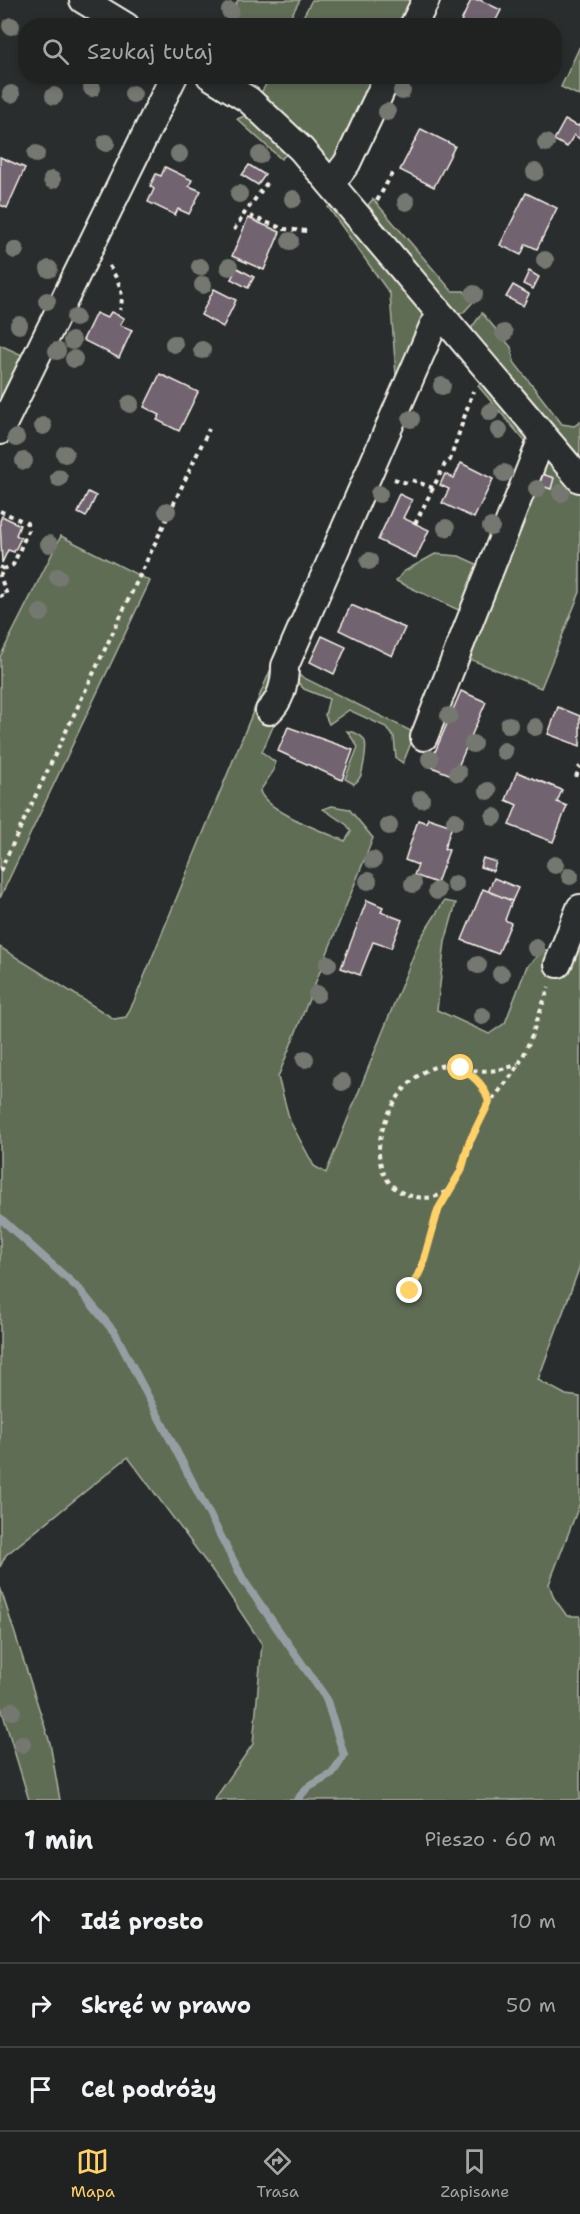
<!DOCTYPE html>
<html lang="pl">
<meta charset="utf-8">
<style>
:root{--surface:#202222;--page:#282a2a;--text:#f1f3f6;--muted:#a2a4a5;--line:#3d3f40;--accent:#ffd166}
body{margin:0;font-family:"Shantell Sans",sans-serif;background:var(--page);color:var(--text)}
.stop{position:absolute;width:18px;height:18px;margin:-14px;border:4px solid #ffd166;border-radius:50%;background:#fff}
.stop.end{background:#ffd166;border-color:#fff;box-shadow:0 2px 6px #0008}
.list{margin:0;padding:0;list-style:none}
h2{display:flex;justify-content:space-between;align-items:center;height:78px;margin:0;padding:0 24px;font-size:26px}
h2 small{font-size:20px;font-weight:400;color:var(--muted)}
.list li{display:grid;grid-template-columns:39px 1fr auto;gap:18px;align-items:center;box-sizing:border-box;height:84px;padding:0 24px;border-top:2px solid var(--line)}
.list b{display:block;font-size:22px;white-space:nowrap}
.list em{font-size:20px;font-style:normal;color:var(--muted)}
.icon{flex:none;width:33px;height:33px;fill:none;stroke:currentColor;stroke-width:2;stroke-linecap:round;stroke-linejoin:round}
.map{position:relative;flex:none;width:580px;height:1800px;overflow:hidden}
.search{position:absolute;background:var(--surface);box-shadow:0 3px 9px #0003;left:18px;right:18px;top:18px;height:66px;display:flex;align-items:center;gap:15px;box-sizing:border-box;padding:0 21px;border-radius:24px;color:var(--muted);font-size:22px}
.sheet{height:330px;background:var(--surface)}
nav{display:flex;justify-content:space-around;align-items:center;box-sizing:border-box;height:84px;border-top:2px solid var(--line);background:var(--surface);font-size:16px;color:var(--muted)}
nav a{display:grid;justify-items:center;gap:3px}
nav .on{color:var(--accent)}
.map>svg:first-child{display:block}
.green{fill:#616d54;stroke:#aaaf9e;stroke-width:1.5}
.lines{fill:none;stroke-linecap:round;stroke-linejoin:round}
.stream{stroke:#979ea3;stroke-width:8}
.building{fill:#72636f;stroke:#f4f1e8;stroke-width:1.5}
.minor-casing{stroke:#f4f1e8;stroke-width:30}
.path{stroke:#f4f1e8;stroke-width:4;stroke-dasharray:4.5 4.5;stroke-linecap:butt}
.minor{stroke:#2a2d2e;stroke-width:26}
.tree{fill:#75786f}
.route{stroke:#ffd166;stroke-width:8}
</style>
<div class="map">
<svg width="580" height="1800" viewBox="0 0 580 1800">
<rect width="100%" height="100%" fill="#2a2d2e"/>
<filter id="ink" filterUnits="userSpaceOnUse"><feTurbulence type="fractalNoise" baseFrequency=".0167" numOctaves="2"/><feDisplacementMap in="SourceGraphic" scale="12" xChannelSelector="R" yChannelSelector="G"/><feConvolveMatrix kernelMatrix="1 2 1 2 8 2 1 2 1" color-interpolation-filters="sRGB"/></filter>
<g filter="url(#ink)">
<g class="green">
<polygon points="238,0 300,0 286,25 226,25"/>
<polygon points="312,0 418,0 406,25 298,26"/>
<polygon points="580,46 580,96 561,87"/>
<polygon points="270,77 381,77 351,140 331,164 326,164 260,95"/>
<polygon points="249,114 290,151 281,159 237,119"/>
<polygon points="373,199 452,291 464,291 473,302 463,313 457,314 368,205"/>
<path d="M335,203L430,312L264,718L275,722L262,752L275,762L274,770L260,791C266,811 324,832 345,841L351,832L347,825L323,809L332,806L349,809L373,838L278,1077L290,1121L314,1166L326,1173L420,939L444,901L456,903L445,942L437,1010L489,1034L505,1023L527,966L544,950L552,952L580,928V1266L538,1380L566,1395L580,1397V1503L549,1584L554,1598L567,1616H580V1800H214L253,1744L262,1644L220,1581L128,1457L6,1555L0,1567V947L114,1019L126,1017L135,999L264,685L394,384L396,375L390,294L328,207Z"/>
<polygon points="482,313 511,347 514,362 562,424 574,426 580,422 580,464 472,336 472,327"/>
<polygon points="0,345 29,358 0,414"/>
<polygon points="483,378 533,435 529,446 478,386"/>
<polygon points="546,455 580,494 580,592 541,688 462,656"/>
<polygon points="61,536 150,581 0,898 0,657"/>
<polygon points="435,554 459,556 483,567 465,613 396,581 403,572"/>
<polygon points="329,577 337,580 296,674 415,733 403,763 396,758 394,737 386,727 349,710 329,724 325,715 329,699 304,689 294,678"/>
<path d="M347,731C369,734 367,745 364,762C362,772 362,778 354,784L345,779L358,747Z"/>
<polygon points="0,1587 50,1743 60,1800 29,1800 0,1704"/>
</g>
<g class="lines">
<polyline class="stream" points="0,1218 79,1289 115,1333 244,1581 326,1698 344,1755 332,1774 307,1788 297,1800"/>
</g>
<g class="building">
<polygon points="471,0 480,0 501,10 493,26 459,26"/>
<polygon points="565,120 578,126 580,124 580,139 574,135 567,147 554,140"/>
<polygon points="421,129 455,146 434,187 400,170"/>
<polygon points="0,157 25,168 7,208 0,205"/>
<polygon points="249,165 265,175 258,185 242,175"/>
<polygon points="165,167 192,180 189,186 201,191 189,214 178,209 175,215 148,202 154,189 150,186 156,174 161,176"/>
<polygon points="526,193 557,208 537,249 526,244 521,255 500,245"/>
<polygon points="248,218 280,232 264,270 232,256"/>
<polygon points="237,268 254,277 248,288 231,279"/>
<polygon points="529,271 539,277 533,289 523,284"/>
<polygon points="513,285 529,294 523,306 506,297"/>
<polygon points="214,289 236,300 223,327 201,315"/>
<polygon points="111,312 124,318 120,325 132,330 119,358 83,340 96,313 107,318"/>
<polygon points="160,374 198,392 179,431 157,420 160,415 144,407"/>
<polygon points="461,463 493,479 474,518 442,503 449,489 440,485 445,474 454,478"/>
<polygon points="539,473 554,478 551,489 536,484"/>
<polygon points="88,492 96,496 86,517 78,513"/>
<polygon points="399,494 412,500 403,518 429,530 416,558 378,540"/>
<polygon points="2,516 20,525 16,535 21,538 14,552 8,550 2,563 0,521"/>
<polygon points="351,605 405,628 392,656 339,630"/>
<polygon points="322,636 346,647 334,674 310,662"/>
<polygon points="461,691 486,702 454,776 429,766"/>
<polygon points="558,707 580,716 580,746 548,734"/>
<polygon points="288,727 353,750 342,780 278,751"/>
<polygon points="517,772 562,790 557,802 567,806 553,842 509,825 517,805 506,800"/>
<polygon points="428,818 452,826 444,849 449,850 437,883 414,875 418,865 405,860 418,820 427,823"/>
<polygon points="483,858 496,862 493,871 480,867"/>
<polygon points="494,878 518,888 512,901 488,892"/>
<polygon points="483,889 512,901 505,920 511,923 498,954 462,940"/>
<polygon points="367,900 383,907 381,912 402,920 391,948 373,942 360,975 341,968"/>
</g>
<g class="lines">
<g class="minor-casing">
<g id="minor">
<polyline points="83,0 126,26"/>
<polyline points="413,26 426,0"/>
<polyline points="210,76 249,100 301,149 580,479"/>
<polyline points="331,184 347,163 388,76"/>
<polyline points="0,431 174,76"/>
<path d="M269,711C282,699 285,683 285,666L433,326L442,316"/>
<polyline points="424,737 543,436"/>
<polyline points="558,964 580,908"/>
</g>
</g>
<g class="path">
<polyline points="267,183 244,214 284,229 307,231"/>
<polyline points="377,201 394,170"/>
<polyline points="234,230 244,214"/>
<path d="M109,266C119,281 125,293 120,310"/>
<polyline points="394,479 410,484"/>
<polyline points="412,480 433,488"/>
<polyline points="0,511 27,523 28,531 13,565 4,569"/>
<polyline points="415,524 445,464 450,460 473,391"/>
<polyline points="0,567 4,569 0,576 7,595 0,596"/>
<polyline points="576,777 580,766"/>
<polyline points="0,871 209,429"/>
<path d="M464,1069C485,1072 498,1072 518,1064"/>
<path d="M489,1102C485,1089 480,1082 469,1073C423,1042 377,1114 379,1154C380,1169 387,1185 401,1192C417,1200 438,1201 451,1187C464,1172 471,1139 480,1120C490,1099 507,1084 519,1064C532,1040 539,1012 549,987"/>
<path d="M410,1291C426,1258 432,1221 450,1188"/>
</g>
<use href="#minor" class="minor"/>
</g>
<g class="tree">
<circle cx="230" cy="11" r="9"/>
<circle cx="11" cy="26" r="9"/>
<circle cx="92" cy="88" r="9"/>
<circle cx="402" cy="91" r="9"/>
<circle cx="11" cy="94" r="9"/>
<circle cx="133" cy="94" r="9"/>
<circle cx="54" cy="96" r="9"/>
<circle cx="387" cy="112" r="9"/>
<circle cx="106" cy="143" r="9"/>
<circle cx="546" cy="143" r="9"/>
<circle cx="36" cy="154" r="9"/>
<circle cx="179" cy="154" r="9"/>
<circle cx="260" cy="155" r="9"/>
<circle cx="535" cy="172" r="9"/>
<circle cx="52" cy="180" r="9"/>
<circle cx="239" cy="194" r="9"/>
<circle cx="293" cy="199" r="9"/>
<circle cx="406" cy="202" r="9"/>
<circle cx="290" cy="241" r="9"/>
<circle cx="15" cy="250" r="9"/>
<circle cx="545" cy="260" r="9"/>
<circle cx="200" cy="267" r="9"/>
<circle cx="229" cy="267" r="9"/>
<circle cx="49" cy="269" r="9"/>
<circle cx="203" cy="285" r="9"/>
<circle cx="474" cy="294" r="9"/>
<circle cx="47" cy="301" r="9"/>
<circle cx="75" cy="318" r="9"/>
<circle cx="19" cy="325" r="9"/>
<circle cx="504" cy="333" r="9"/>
<circle cx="72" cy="341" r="9"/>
<circle cx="174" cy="344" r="9"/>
<circle cx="202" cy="350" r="9"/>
<circle cx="57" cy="351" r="9"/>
<circle cx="74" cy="359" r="9"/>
<circle cx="442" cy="386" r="9"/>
<circle cx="130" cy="404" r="9"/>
<circle cx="490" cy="412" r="9"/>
<circle cx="411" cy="419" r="9"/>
<circle cx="43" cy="426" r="9"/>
<circle cx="499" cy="430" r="9"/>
<circle cx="16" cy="438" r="9"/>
<circle cx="65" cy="454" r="9"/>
<circle cx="24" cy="461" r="9"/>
<circle cx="504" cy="473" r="9"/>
<circle cx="59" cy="478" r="9"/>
<circle cx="537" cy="489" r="9"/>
<circle cx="561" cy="493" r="9"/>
<circle cx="379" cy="494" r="9"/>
<circle cx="167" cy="511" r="9"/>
<circle cx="491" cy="527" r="9"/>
<circle cx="446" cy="528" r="9"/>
<circle cx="49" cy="544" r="9"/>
<circle cx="369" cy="561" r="9"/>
<circle cx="58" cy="577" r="9"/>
<circle cx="41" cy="613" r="9"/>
<circle cx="449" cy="716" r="9"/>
<circle cx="509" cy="725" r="9"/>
<circle cx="535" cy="727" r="9"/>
<circle cx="473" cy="744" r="9"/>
<circle cx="504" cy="751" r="9"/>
<circle cx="430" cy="759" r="9"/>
<circle cx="458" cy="773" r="9"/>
<circle cx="488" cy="791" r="9"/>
<circle cx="421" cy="799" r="9"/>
<circle cx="494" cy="817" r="9"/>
<circle cx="455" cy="821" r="9"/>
<circle cx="389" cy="826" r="9"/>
<circle cx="373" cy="860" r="9"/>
<circle cx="555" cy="865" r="9"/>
<circle cx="570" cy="876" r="9"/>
<circle cx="368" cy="881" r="9"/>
<circle cx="413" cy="884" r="9"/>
<circle cx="455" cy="884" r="9"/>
<circle cx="437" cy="891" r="9"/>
<circle cx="536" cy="948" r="9"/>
<circle cx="328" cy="964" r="9"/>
<circle cx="478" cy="965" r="9"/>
<circle cx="501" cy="974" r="9"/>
<circle cx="317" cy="994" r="9"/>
<circle cx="482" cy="1016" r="9"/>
<circle cx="305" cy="1059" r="9"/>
<circle cx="342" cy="1082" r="9"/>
<circle cx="12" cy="1711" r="9"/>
<circle cx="22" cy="1744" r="9"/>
</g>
</g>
<g class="lines" filter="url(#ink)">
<path class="route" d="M410,1291L422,1267L438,1210L461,1171L469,1143L489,1102C484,1085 476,1078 461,1068"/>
</g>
</svg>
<div class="stop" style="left:461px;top:1068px"></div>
<div class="stop end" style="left:410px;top:1291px"></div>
<div class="search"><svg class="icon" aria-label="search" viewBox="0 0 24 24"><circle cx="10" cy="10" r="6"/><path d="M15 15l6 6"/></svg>Szukaj tutaj</div>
</div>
<section class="sheet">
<h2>1 min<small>Pieszo · 60 m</small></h2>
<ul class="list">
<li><svg class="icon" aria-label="ahead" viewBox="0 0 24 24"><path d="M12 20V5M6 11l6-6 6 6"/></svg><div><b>Idź prosto</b></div><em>10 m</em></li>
<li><svg class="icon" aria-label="right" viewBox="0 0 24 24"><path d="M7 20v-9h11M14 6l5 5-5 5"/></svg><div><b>Skręć w prawo</b></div><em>50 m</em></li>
<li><svg class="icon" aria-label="arrive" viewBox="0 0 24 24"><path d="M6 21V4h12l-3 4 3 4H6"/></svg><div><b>Cel podróży</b></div></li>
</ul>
</section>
<nav>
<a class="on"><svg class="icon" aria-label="map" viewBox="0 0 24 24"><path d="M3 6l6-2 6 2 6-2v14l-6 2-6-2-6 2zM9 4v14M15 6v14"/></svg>Mapa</a>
<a><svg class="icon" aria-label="directions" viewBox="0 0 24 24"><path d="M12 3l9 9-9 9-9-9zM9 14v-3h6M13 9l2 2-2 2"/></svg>Trasa</a>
<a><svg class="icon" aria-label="saved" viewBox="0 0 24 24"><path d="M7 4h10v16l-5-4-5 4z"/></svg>Zapisane</a>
</nav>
